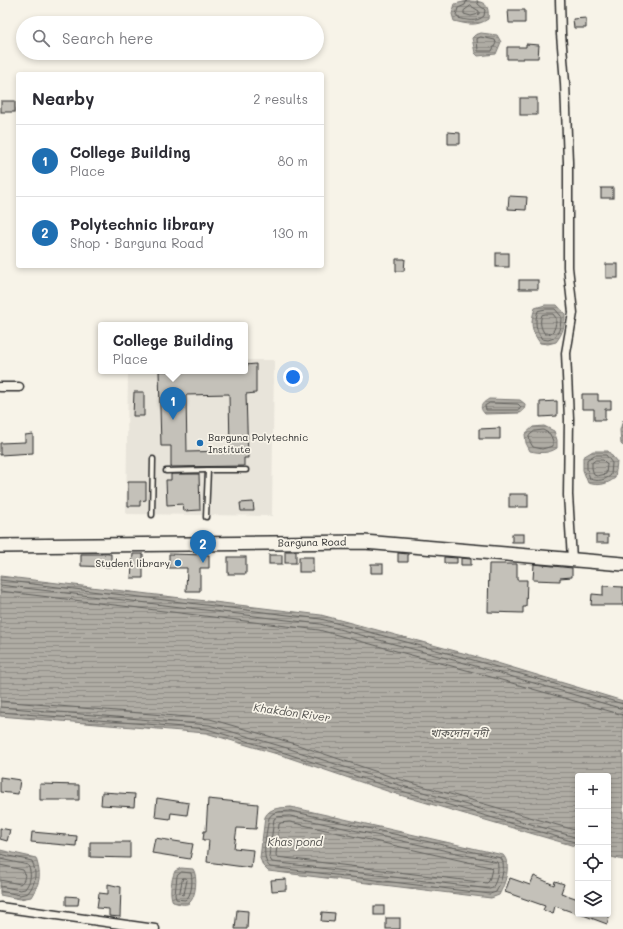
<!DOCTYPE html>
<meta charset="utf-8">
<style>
:root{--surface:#fff;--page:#f2f2f3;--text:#2b2b33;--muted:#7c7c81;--line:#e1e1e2;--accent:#1f6fb2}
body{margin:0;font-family:Mali,"Noto Sans Bengali",sans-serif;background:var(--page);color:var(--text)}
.controls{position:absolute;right:12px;bottom:12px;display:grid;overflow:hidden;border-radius:4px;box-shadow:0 2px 6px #0003}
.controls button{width:36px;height:36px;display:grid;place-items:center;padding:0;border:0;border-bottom:1px solid var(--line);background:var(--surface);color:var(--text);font:20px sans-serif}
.you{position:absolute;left:293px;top:377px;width:14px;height:14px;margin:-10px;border:3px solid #fff;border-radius:50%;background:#1a73e8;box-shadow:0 0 0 6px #1a73e833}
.badge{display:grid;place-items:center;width:26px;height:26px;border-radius:50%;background:var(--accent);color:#fff;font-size:13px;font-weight:700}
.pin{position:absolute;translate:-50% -33px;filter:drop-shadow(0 1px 2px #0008)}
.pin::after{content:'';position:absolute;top:21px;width:14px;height:12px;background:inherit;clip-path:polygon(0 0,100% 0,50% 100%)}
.popup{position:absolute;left:98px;top:322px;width:150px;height:52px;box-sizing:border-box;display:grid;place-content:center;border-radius:4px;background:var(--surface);filter:drop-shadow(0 1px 3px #0005);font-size:13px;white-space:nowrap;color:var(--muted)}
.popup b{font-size:15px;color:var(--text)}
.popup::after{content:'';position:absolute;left:50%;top:100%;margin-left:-8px;border:8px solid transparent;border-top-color:var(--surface)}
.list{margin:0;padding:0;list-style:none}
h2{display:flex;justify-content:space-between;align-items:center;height:52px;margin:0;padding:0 16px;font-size:17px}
h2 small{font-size:13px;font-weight:400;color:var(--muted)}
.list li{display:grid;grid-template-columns:26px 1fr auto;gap:12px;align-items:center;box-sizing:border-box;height:72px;padding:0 16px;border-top:1px solid var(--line)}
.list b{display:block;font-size:15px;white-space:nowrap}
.list p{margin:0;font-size:13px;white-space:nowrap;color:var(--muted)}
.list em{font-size:13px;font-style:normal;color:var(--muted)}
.icon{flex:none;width:22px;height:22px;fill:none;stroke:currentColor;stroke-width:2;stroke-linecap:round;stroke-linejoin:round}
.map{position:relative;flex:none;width:623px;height:929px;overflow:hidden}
.search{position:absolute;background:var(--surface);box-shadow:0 2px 6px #0003;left:16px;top:16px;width:308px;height:44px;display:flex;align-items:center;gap:10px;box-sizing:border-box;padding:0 14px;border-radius:22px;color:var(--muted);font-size:15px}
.panel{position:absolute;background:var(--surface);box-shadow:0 2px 6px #0003;left:16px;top:72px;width:308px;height:196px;border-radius:4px}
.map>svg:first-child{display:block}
.built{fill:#e8e4da}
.water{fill:url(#water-rules);stroke:#7a7874}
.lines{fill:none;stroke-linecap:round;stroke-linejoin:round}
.shore{stroke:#605f5b;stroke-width:1}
.building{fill:#c4c1b9;stroke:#2b2b2b;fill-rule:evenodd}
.lane-casing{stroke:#2b2b2b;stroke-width:7}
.street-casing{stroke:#2b2b2b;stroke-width:11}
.primary-casing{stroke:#2b2b2b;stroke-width:16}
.lane{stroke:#f7f3e8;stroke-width:4}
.street{stroke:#f7f3e8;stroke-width:8}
.primary{stroke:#f7f3e8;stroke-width:13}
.poi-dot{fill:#1f6fb2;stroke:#f7f3e8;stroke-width:1.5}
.labels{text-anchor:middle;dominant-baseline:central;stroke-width:3.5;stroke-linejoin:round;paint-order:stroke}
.poi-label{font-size:10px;fill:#2b2b2b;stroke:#f7f3e8;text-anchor:start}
.street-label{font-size:10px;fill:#2b2b2b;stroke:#f7f3e8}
.water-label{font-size:11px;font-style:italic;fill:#53524f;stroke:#f7f3e8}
</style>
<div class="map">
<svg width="623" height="929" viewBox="0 0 623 929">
<defs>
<pattern id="water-rules" width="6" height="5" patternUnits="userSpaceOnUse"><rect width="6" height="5" fill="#afaca4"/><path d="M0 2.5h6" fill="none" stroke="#8f8c86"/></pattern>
</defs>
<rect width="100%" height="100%" fill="#f7f3e8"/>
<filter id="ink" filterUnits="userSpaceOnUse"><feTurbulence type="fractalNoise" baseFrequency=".025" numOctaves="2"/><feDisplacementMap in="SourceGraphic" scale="8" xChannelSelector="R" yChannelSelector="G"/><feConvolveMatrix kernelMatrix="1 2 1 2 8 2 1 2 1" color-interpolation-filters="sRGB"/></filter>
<g filter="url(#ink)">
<polygon class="built" points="245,360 274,360 272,516 126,514 128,371 245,371"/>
<g class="water">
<path d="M467,1C482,1 490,2 488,19C476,27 467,24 454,21L452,14L455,4Z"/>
<polygon points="481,33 497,35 501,42 496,54 478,56 475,53 472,38 475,35"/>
<path d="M545,305H557L565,314C565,325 563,333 556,342L548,344L540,343C531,330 530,323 535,308Z"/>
<path d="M489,399L520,400L525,404C525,408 524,411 520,413L485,414C478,407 482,403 489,399Z"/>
<polygon points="623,420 623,446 621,444 620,430"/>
<path d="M544,426L554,431L557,440V448C548,454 540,453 530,451L526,443L525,434L533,427Z"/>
<path d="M593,451H608L617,462L615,478C606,485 598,486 588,483L583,470V457Z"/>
<polygon points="0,576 321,615 474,656 623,701 623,860 608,856 608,776 578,776 578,847 393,793 284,756 206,733 0,716"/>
<path d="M291,807L503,855C512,865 505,884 499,895L491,898L268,871L263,866L260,858L265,817C270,807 281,808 291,807Z"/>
<path d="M0,850L36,858C41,875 41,881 31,897L20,899L0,895Z"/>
<path d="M181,868L193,869C198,876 196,898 189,903C185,906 177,903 173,902C169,894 171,880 175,871Z"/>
</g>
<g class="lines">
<g class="shore">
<path d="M467,0L465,5L458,8L456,15L458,18C467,20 476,23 484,16L485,10L478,4L477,0"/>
<polygon points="471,6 479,11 479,14 471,16 464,14 464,11"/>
<polygon points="481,37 495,40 496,43 492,51 478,51 477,39"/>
<path d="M546,309H555L561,316C561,325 560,331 554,338L548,340L542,339C536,330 534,322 538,311Z"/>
<path d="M546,314H553L556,318C556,325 555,335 545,334C541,329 539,322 542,315Z"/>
<polygon points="490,403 518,404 521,407 519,410 486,410 485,406"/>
<polygon points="535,431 543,430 550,434 553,441 553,446 542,449 533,447 530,442 529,436"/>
<path d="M595,455H606L612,463L611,475C606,480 597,482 590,479L587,469V460Z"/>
<polygon points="596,460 603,460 607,464 606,474 597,476 594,475 592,468 592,463"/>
<polyline points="0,580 321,619 473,660 623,704"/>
<polyline points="0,585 320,624 472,665 623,709"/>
<polyline points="0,591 319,630 470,671 623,715"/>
<polyline points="0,701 210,719 289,742 398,779 578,831"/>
<polyline points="0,707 209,725 287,748 396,784 578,838"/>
<polyline points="0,712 207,729 285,753 395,789 578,843"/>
<path d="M291,811L501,858C507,865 500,885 496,892L490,894L270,867C260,859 267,831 269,818C273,810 283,812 291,811Z"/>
<path d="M290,816L497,862C500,868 496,887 490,889L272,862L269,857L274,819L277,817Z"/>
<polygon points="290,822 490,867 492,869 489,881 487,883 277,857 276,855 279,824 281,823"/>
<path d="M0,854L32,861C37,873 36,883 28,893L20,895L0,891"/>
<path d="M0,859L28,865C32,874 31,881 25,889L20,890L0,886"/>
<path d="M0,865L23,870C26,874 25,881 20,884L0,880"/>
<path d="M182,872L191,873C193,881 192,896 185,900L176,899L175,895L177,876Z"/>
<polygon points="183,878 186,878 187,880 184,894 182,895 180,893"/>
</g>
</g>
<g class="building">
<polygon points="508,10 525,10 525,23 509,23"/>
<polygon points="586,18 586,28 574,28 573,19"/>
<polygon points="526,44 539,45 538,58 523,58 523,59 507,59 507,47 526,47"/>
<rect x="520" y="98" width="17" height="17"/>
<rect x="1" y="101" width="14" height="11"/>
<polygon points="448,132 460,133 460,144 448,144"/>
<rect x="601" y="188" width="12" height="10"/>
<polygon points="509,196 527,197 526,210 508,209"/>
<rect x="496" y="253" width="13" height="14"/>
<polygon points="396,259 405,259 404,271 396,271"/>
<rect x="606" y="264" width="12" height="14"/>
<rect x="519" y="280" width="19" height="9"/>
<path d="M256,364V393L246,394L248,458H244V466L171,467V446H161L159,371H245V365ZM229,394L230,451L187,452L186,395Z"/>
<polygon points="134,392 144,392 144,416 133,416"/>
<polygon points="582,394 598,394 598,401 611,401 611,409 605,409 605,420 594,420 594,409 582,409"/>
<polygon points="557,401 557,416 540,417 540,402"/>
<polygon points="500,428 500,439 479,439 479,429"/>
<polygon points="33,434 33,453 0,455 0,443 25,442 25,435"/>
<polygon points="171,474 199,474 200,510 184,511 183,504 167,505 166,480 171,480"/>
<polygon points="128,482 146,482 146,500 140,501 140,506 128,506"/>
<rect x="509" y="494" width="19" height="13"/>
<polygon points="253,502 254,511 241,511 240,503"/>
<rect x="512" y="534" width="12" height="8"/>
<rect x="596" y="535" width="12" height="8"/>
<rect x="285" y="551" width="11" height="12"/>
<polygon points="398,553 408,554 408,562 398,562"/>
<polygon points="81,554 111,554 111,567 81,566"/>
<polygon points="133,554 143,554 143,578 131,578"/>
<polygon points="169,554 209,555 209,568 200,568 200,591 186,591 187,568 169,568"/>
<rect x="269" y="555" width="13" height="9"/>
<rect x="228" y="557" width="18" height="17"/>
<rect x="299" y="557" width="14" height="15"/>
<polygon points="444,557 457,558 457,563 444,563"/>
<polygon points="461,558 471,559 471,565 461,565"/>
<rect x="371" y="564" width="12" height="9"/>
<polygon points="489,564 517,564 517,580 527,580 526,607 523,607 523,613 488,612"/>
<polygon points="534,564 572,568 572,577 560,578 560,581 533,580"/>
<polygon points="603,586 623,587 623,605 591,605 592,594 603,595"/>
<polygon points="0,777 20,780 18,794 0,792"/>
<polygon points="40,784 79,785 79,800 40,800"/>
<polygon points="102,792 135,794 134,807 101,805"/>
<polygon points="157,798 189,803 187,815 171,813 170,819 155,817"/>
<polygon points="208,799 258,804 256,829 237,828 234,848 253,850 251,868 207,862 209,840 203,840 204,831 206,831"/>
<polygon points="0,828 10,830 7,841 0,839"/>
<polygon points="32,832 77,836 76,846 31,842"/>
<polygon points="155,838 193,844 190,859 152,853"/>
<polygon points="90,842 130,842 130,858 90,857"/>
<polygon points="534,876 554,885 555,881 564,884 561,893 578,899 578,914 555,906 553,914 543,910 545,906 505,892 510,878 530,885"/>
<polygon points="286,879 286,890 272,891 271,880"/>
<polygon points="108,884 121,887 120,917 109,916 109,909 97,908 99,893 108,894"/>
<polygon points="66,896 79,897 78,905 66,905"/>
<rect x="374" y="906" width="10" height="9"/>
<polygon points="237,910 248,911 247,929 235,929"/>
<polygon points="322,912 335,913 334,922 321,921"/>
<polygon points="583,914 610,914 607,924 583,915"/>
<rect x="386" y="918" width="14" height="11"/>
</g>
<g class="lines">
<g class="lane-casing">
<g id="lane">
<polyline points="166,471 208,470"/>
<polyline points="152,515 153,459"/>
<polyline points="206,517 208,470 246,470"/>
</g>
</g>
<g class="street-casing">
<g id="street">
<polyline points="560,0 561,34 565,83 568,162 568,267 573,313 566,353 569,419 568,495 572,559"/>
<polyline points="0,387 19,387"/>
<polyline points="0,907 155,929"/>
</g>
</g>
<g class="primary-casing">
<polyline id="primary" points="0,546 364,542 623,564"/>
</g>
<use href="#lane" class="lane"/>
<use href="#street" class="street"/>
<use href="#primary" class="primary"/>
</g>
</g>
<g class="poi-dot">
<circle cx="200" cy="443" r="4"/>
<circle cx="178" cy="563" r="4"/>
</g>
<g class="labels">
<g class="poi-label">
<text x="208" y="437">Barguna Polytechnic<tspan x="208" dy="12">Institute</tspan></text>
<text x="170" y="563" text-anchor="end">Student library</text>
</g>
<g class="street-label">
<text transform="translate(312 542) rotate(-1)">Barguna Road</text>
</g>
<g class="water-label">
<text transform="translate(292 712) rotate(8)">Khakdon River</text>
<text x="459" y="732">খাকদোন নদী</text>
<text x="295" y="841">Khas pond</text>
</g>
</g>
</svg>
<div class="controls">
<button>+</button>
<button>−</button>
<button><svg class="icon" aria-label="locate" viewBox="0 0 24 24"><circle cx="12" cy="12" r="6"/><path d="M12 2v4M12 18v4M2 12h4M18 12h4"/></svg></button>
<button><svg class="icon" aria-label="layers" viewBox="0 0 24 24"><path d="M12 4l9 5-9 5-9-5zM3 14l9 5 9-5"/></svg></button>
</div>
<div class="you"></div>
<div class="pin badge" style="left:173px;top:420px">1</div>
<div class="popup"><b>College Building</b>Place</div>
<div class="pin badge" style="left:203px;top:563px">2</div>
<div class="search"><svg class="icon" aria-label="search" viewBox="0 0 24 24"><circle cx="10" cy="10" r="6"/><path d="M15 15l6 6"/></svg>Search here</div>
<section class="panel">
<h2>Nearby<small>2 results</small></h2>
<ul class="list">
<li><span class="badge">1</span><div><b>College Building</b><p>Place</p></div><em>80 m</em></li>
<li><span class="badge">2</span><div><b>Polytechnic library</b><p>Shop · Barguna Road</p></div><em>130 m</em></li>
</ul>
</section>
</div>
